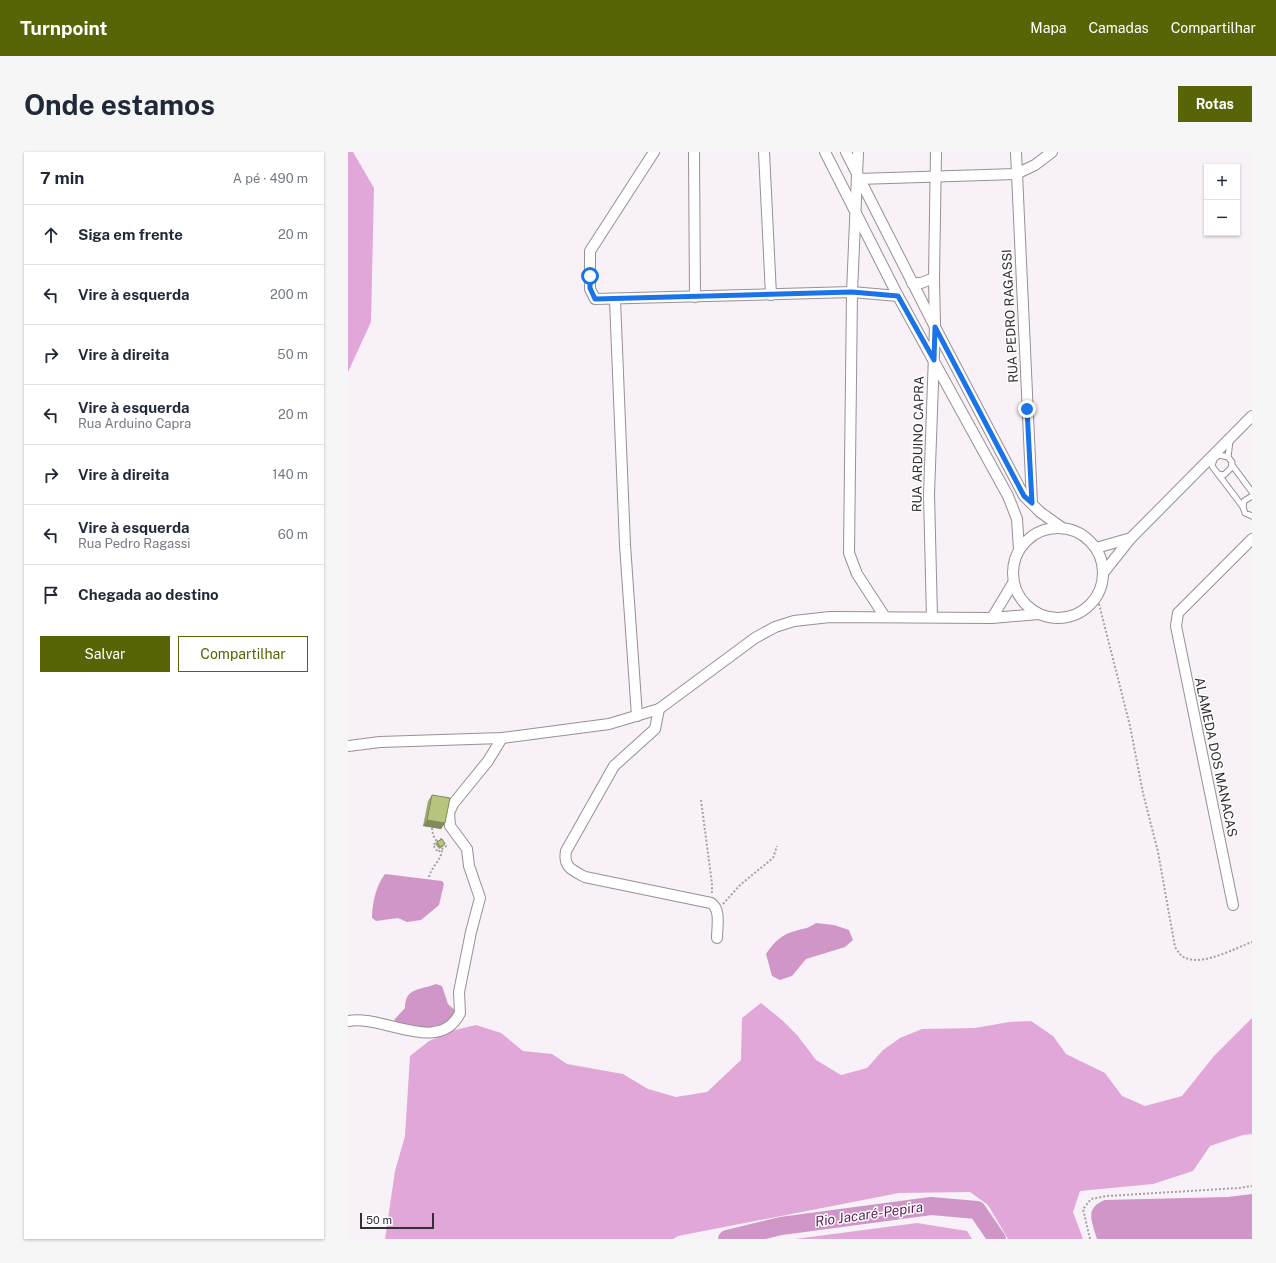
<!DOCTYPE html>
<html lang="pt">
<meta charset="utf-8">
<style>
:root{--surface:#fff;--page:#f6f6f7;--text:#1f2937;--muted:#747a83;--line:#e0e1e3;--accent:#586405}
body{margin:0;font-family:"Public Sans",sans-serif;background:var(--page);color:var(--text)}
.controls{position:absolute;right:12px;top:12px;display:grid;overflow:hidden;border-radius:0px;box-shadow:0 1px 3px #0004}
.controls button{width:36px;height:36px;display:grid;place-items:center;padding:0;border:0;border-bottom:1px solid var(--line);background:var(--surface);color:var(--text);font:20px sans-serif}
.scale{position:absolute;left:12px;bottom:10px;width:74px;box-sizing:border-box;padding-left:4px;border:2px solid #323032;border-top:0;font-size:11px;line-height:14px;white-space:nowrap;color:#323032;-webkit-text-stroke:3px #fff;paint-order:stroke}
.stop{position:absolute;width:12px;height:12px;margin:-9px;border:3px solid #1a73e8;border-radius:50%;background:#fff}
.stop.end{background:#1a73e8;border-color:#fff;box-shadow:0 1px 4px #0008}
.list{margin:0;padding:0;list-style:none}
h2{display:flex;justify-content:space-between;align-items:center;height:52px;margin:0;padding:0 16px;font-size:17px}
h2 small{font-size:13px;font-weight:400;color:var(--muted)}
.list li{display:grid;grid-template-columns:26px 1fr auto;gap:12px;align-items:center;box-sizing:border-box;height:60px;padding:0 16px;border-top:1px solid var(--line)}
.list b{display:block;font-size:15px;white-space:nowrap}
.list p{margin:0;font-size:13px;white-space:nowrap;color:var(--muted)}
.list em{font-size:13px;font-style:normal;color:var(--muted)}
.actions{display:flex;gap:8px;padding:12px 16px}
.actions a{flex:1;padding:9px 0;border:1px solid var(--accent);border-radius:0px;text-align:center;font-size:14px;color:var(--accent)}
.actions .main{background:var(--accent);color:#fff}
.icon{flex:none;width:22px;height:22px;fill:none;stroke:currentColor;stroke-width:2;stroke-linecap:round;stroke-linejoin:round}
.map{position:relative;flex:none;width:904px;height:1087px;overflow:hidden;border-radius:0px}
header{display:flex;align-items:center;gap:24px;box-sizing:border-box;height:56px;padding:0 20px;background:var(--accent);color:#fff}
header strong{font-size:19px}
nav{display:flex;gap:22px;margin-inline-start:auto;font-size:14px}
.intro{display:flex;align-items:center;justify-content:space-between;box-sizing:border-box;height:96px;padding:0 24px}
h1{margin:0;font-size:28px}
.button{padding:10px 18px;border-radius:0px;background:var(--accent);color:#fff;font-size:14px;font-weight:700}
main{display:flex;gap:24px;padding:0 24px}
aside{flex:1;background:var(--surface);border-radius:0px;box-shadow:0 1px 3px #0004}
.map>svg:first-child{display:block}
.forest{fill:#e1a7d9}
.water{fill:#cf96c7}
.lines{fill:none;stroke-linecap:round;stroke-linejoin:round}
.river{stroke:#cf96c7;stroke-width:18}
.service-casing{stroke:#979096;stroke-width:7}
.minor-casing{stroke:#979096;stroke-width:12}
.path{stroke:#a6a1a5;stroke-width:2;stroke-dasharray:2 2;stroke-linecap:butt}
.service{stroke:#fff;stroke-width:5}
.minor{stroke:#fff;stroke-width:10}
.wall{fill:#9ea96d}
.shaded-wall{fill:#818a59}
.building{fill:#b8c57f;stroke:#818a59}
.route{stroke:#1a73e8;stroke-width:5}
.labels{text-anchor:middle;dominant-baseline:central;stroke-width:3;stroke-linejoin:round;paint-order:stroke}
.street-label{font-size:13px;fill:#323032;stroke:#fff}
.water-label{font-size:14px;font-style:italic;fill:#5f1d5a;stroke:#fff}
</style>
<header>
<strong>Turnpoint</strong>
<nav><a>Mapa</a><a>Camadas</a><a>Compartilhar</a></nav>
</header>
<div class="intro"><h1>Onde estamos</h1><a class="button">Rotas</a></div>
<main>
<aside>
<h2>7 min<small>A pé · 490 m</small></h2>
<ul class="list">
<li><svg class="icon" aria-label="ahead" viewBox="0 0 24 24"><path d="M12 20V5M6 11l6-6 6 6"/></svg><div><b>Siga em frente</b></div><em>20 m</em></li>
<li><svg class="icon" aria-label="left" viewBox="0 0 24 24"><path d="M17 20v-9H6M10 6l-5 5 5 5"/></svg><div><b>Vire à esquerda</b></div><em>200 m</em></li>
<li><svg class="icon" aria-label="right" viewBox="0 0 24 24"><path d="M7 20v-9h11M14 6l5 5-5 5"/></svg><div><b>Vire à direita</b></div><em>50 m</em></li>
<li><svg class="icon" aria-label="left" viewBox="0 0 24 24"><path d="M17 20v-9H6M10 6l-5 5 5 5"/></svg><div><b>Vire à esquerda</b><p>Rua Arduino Capra</p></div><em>20 m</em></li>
<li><svg class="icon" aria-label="right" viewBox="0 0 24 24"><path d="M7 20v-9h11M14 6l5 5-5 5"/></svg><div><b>Vire à direita</b></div><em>140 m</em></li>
<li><svg class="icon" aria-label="left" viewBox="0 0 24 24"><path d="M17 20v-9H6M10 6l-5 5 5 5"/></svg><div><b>Vire à esquerda</b><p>Rua Pedro Ragassi</p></div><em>60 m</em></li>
<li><svg class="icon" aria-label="arrive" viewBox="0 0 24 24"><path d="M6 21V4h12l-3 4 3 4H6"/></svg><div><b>Chegada ao destino</b></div></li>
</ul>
<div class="actions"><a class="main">Salvar</a><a>Compartilhar</a></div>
</aside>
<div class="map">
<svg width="904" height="1087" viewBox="0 0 904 1087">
<rect width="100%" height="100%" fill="#f8f1f7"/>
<g class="forest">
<polygon points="0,0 5,0 26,36 23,170 0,220"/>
<polygon points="413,851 434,868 449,883 468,908 493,923 519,916 535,898 552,886 574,877 627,876 661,870 683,869 705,884 718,902 757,921 774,944 797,954 834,944 866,904 904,866 904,982 895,983 862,994 845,1019 805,1032 732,1039 725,1060 735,1087 660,1087 640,1053 622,1040 551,1041 330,1084 325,1087 37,1087 47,1019 57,984 62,904 81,889 107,878 128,873 153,881 175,899 204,902 219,912 275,922 300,937 328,945 359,940 393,908 394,866"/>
<polygon points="569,1071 619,1079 624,1087 447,1087"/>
</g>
<g class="water">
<path d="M37,722L94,729L96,732L91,753L73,768L59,770L50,766L28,769L24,766C24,753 28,733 37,722Z"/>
<path d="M468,771L486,773L501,778L505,788L497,795L458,807L444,824L432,828L424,824L418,802C425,791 434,782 447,779C457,776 459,777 468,771Z"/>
<path d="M88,832L94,834L100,852L111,862C106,865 101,871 95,873C80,879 58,877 46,868L57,856C57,835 73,838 88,832Z"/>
<path d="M904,1042V1087H749C744,1069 736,1056 757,1048L880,1045Z"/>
</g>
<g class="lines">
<polyline class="river" points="379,1087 433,1074 583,1054 629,1058 649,1087"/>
<g class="service-casing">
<g id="service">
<polyline points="880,305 871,303 866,307 864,314 870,322 876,323 883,316 884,310 880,305 882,289"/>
<polyline points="884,313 904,340"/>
<polyline points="870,322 895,355"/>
<polyline points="904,344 896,349 895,355 897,361 904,364"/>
</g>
</g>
<g class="minor-casing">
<g id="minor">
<polyline points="306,0 242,99 242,137 247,147 504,140 550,144"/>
<polyline points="346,0 347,145"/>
<polyline points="416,0 423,143"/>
<polyline points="477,0 550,144 660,344 669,367 671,398"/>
<polyline points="498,0 587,175 676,344 692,360 713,375"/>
<polyline points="510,0 504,140 501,401 509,422 537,465"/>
<polyline points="668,0 684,351"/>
<polyline points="510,27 668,22 687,13 704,0"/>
<polyline points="564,131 573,131 586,126"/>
<polyline points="267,148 277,393 289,564"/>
<circle cx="710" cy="421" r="45"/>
<polyline points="748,396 783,386"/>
<polyline points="756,420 783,386 904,264"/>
<polyline points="584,465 581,342 587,175 586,126 588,0"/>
<polyline points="644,466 665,431"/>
<path d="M311,557L307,577L266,614L218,699C215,715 224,718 237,725L363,751C373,757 369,775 369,786"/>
<polyline points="0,594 32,590 154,586 261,572 311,557 407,486 427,475 446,469 482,465 644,466 691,462"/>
<polyline points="885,753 828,474 830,461 904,387"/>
<path d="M0,869C35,862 91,904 112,861L111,840L123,780L132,746L121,714L119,697L102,674L101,661L105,652L140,609L154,586"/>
</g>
</g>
<g class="path">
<path d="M749,444L782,574L795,641L810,700L827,795C831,801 834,806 841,807C858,812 888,796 904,790"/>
<polyline points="353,648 364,732 364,741"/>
<polyline points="84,676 85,683 89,690"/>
<polygon points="93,687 98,694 90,700 85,693"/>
<path d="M81,725C83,715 94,708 94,697"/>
<polyline points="375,752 392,733 425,706 429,694"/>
<polyline points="742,1087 735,1057 743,1047 759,1044 891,1036 904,1034"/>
</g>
<use href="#service" class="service"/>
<use href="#minor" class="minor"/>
</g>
<g class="wall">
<polygon points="84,643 97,671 93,677 75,674 80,649"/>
<polygon points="89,690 96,694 91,697 87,692"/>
</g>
<polygon class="shaded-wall" points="79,668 97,671 93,677 75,674"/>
<g class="building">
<polygon points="84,643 102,646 97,671 79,668"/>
<polygon points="94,687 97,692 92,695 89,690"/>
</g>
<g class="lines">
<polyline class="route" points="242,124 242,136 247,147 504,140 550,144 586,208 587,175 676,344 684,351 679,257"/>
</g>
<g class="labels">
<g class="street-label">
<text transform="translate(662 164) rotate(-93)">RUA PEDRO RAGASSI</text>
<text transform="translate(570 292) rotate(-89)">RUA ARDUINO CAPRA</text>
<text transform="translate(868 605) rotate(78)">ALAMEDA DOS MANACAS</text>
</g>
<g class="water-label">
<text transform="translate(521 1062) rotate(-8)">Rio Jacaré-Pepira</text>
</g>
</g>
</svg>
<div class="controls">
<button>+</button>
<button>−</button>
</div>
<div class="scale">50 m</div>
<div class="stop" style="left:242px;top:124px"></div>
<div class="stop end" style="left:679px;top:257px"></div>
</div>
</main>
